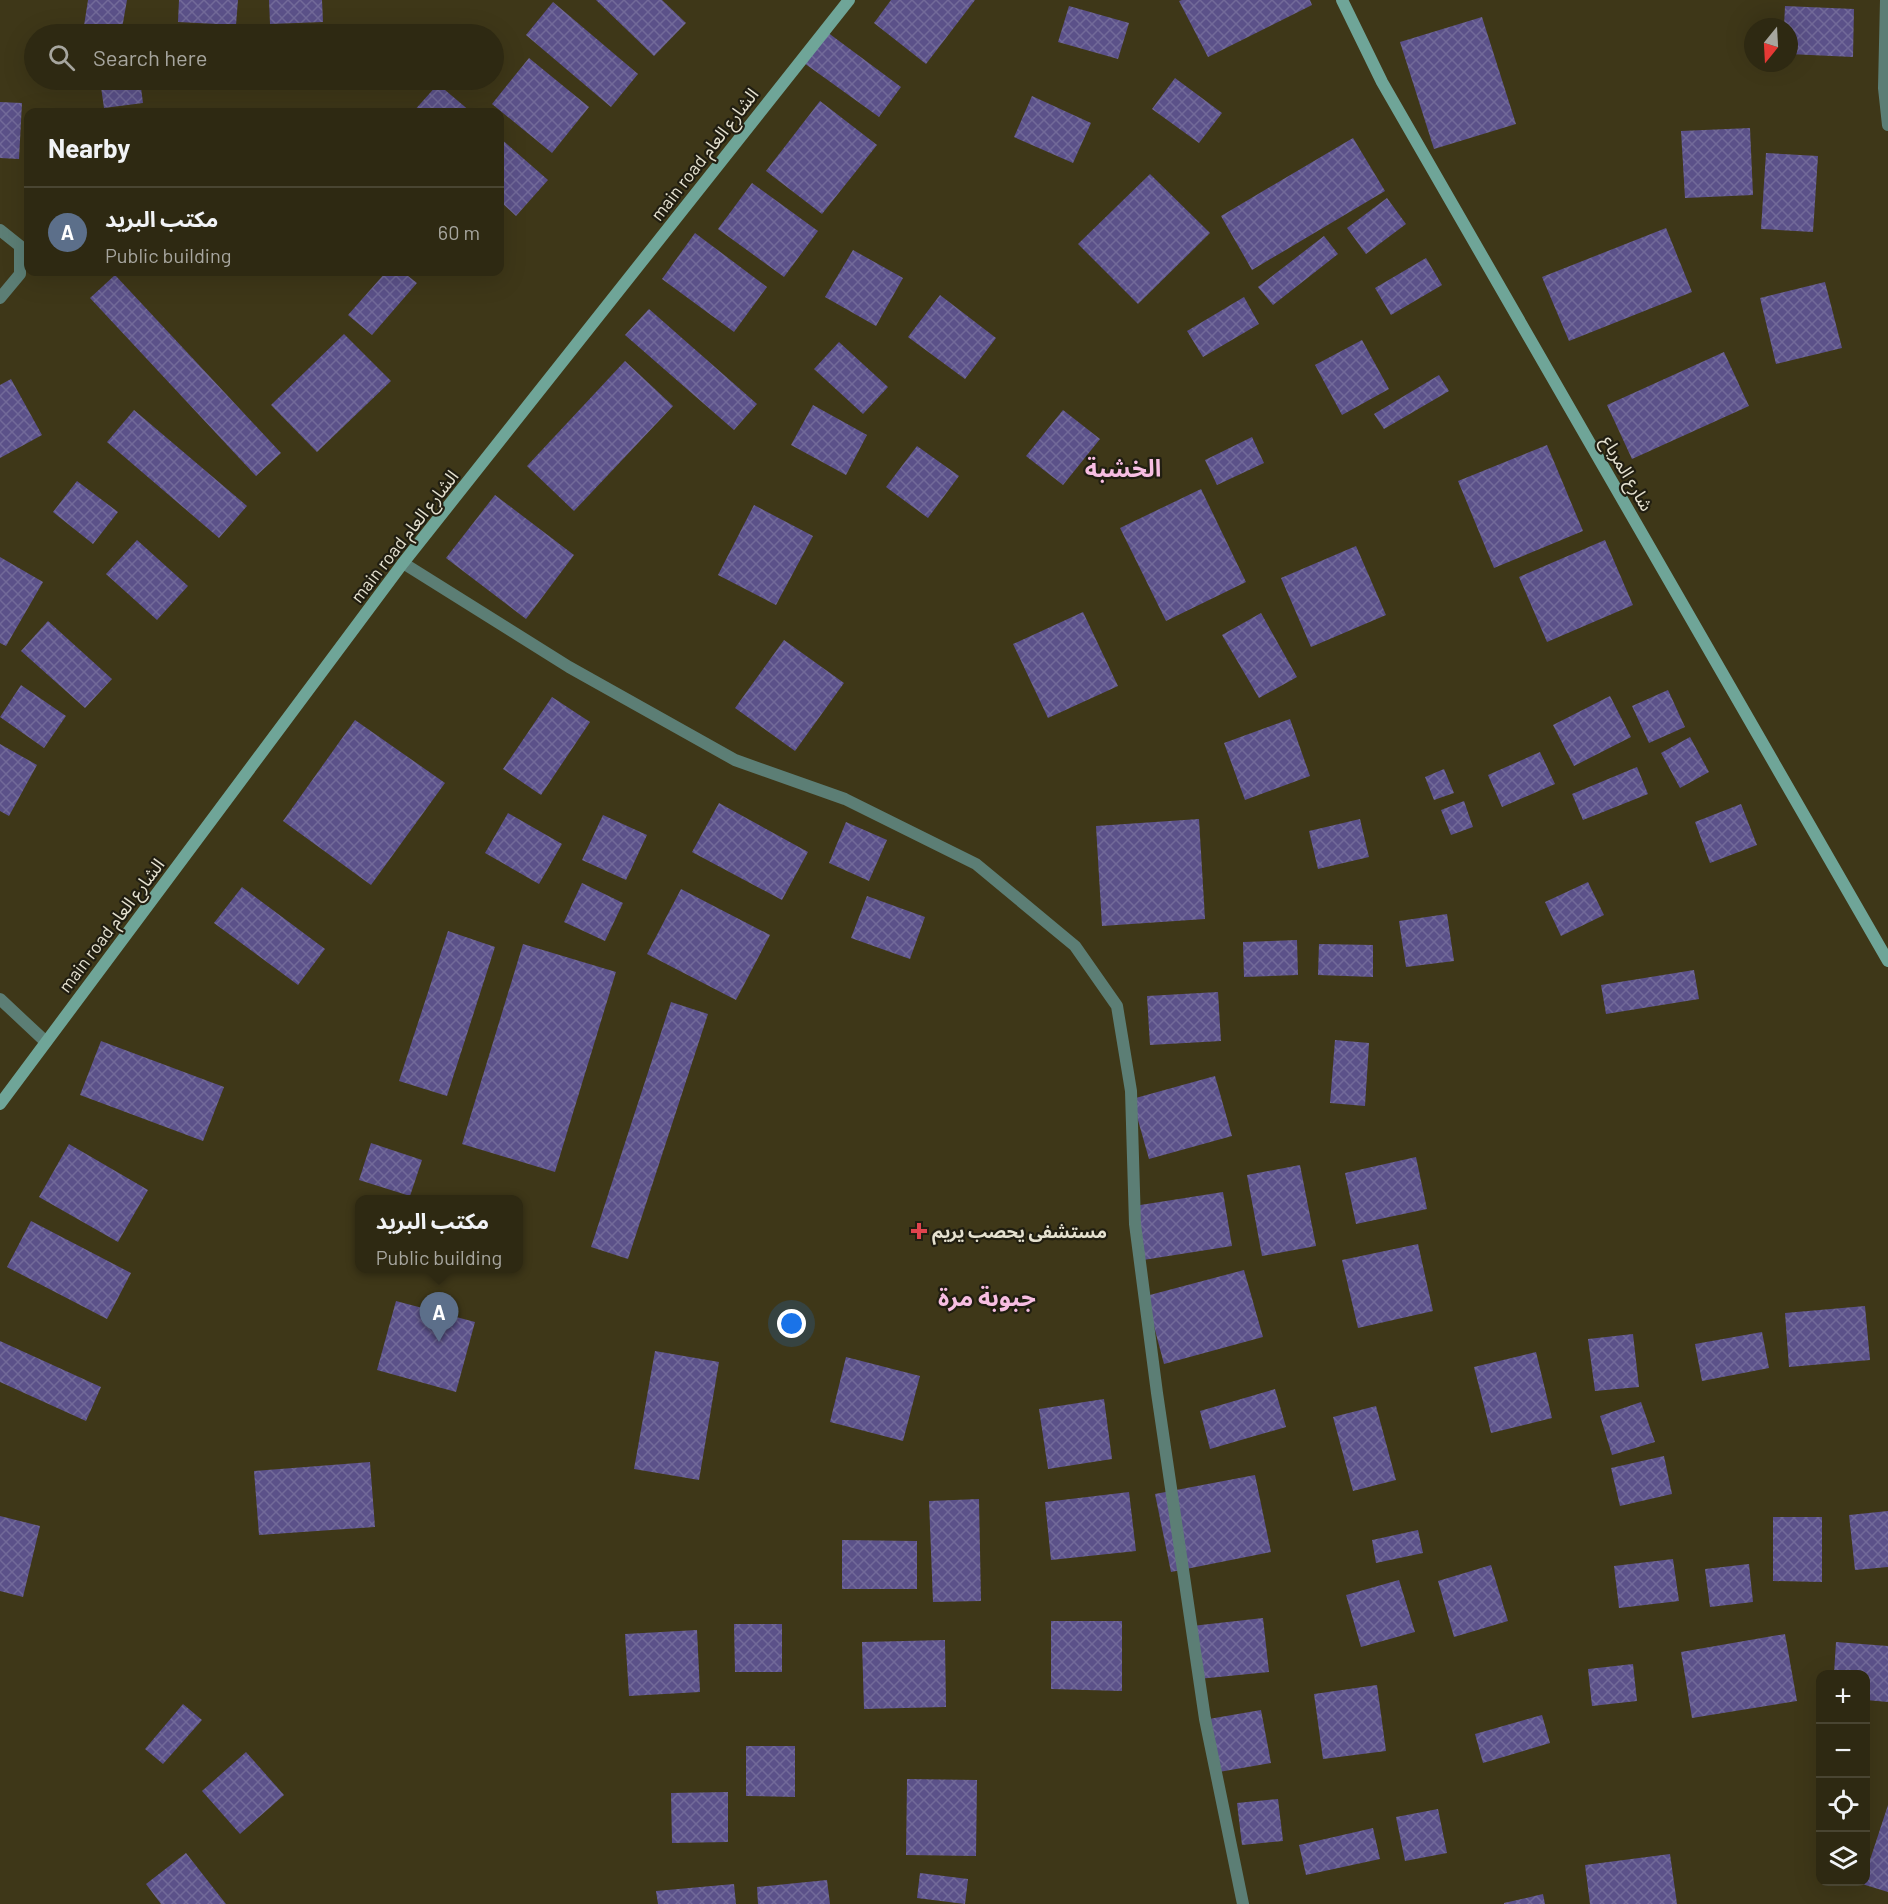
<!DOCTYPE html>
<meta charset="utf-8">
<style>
:root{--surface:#2e2912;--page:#36311b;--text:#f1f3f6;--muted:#a7a69f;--line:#494532;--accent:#f491d3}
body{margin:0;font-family:Barlow,"Noto Sans Arabic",sans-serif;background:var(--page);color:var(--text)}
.controls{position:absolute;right:18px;bottom:18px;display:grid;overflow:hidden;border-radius:12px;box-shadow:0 6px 24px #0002}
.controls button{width:54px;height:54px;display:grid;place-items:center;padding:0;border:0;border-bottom:2px solid var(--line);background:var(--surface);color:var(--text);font:30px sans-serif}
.compass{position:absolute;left:1744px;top:18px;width:54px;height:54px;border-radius:50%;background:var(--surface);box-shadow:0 6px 24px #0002;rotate:198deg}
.you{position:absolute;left:792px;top:1324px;width:21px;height:21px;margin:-15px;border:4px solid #fff;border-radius:50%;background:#1a73e8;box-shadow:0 0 0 9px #1a73e833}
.badge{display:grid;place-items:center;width:39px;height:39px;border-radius:50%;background:var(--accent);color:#fff;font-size:20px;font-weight:700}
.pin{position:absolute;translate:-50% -50px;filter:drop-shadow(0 2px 3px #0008)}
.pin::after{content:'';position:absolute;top:32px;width:21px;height:18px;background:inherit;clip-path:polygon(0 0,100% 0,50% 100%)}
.popup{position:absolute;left:355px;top:1195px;width:168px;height:78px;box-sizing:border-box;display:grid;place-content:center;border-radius:12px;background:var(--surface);filter:drop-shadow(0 2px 4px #0005);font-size:20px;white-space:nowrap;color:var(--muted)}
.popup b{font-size:22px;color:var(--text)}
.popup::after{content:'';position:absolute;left:50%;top:100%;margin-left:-12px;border:12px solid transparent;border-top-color:var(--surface)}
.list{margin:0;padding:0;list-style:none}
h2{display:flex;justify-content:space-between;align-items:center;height:78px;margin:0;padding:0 24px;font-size:26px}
h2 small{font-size:20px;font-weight:400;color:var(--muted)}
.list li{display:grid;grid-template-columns:39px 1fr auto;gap:18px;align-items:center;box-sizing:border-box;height:90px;padding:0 24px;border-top:2px solid var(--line)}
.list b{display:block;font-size:22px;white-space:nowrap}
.list p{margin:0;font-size:20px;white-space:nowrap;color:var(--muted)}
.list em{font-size:20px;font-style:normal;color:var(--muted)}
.icon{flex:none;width:33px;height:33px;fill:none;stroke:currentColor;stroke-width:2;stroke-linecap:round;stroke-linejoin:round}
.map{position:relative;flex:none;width:1888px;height:1904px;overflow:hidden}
.search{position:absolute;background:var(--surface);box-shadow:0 6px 24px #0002;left:24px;top:24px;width:480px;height:66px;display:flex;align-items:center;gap:15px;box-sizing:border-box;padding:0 21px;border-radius:33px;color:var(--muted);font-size:22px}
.panel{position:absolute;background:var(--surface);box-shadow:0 6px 24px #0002;left:24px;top:108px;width:480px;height:168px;border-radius:12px}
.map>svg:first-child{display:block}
.building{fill:url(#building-cross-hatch)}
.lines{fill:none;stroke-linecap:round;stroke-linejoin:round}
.street{stroke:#5c7e75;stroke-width:12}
.secondary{stroke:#6fa598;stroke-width:12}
.health-dot{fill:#e0444e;stroke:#211e11;stroke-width:2}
.labels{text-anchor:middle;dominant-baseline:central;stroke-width:4.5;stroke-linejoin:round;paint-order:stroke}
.street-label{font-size:18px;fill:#e5e1d0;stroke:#211e11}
.poi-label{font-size:18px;font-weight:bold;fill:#e5e1d0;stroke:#211e11;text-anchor:start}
.district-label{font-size:24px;font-weight:bold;fill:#f7bee2;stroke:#211e11}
</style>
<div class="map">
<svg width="1888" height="1904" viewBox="0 0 1888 1904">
<defs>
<pattern id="building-cross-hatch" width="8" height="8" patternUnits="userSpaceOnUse" patternTransform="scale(1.5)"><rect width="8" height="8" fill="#5b5189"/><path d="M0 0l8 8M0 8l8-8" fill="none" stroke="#726a99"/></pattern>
</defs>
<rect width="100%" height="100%" fill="#3e3718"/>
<g class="building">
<polygon points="88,0 127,0 121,34 83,32"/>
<polygon points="179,0 238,0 236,25 178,22"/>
<polygon points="269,0 322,0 323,22 270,24"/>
<polygon points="596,0 662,0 686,23 654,56"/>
<polygon points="891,0 975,0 926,64 874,23"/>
<polygon points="1182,0 1310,0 1312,5 1208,57 1179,1"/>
<polygon points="553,2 638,74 611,107 526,35"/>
<polygon points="1069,6 1129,23 1118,59 1058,42"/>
<polygon points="1785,6 1854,9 1853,57 1789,54 1789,27 1784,27"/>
<polygon points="1482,17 1516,124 1434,149 1400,42"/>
<polygon points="827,32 901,87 879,117 804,63"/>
<polygon points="529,58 589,107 552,153 492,104"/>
<polygon points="1175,78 1222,113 1199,143 1152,109"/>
<polygon points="100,80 140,80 143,103 104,108"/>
<polygon points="438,84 471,112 413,112"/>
<polygon points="1032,96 1091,123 1073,163 1014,137"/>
<polygon points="820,101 877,145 822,214 766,171"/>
<polygon points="0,102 22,103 19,159 0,158"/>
<polygon points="1750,128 1753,195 1685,198 1681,131"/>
<polygon points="500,138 548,180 516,216 500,201"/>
<polygon points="1353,138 1385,191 1252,270 1221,216"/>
<polygon points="1766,153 1818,156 1813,232 1761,229"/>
<polygon points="1150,174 1210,233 1138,304 1078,244"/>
<polygon points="752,183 818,231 784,277 718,229"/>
<polygon points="1387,198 1406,224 1366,254 1347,228"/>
<polygon points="1666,228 1692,292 1569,341 1542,277"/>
<polygon points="695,233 767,287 734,332 662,279"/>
<polygon points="1324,236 1338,254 1273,305 1258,287"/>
<polygon points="853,250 903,278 876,326 825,297"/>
<polygon points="1426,258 1442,285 1391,315 1375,288"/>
<polygon points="386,272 403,272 417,283 372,335 348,315"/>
<polygon points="115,275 281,453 256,476 90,298"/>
<polygon points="1825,282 1842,348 1776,364 1760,298"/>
<polygon points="940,295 996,338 965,379 908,337"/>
<polygon points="1244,297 1259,324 1203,357 1187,331"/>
<polygon points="649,309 757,404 734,430 625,335"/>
<polygon points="344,334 391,381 317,452 271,405"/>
<polygon points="1362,340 1389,389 1342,415 1315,365"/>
<polygon points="839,342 888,387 863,414 814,369"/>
<polygon points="1724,352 1749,406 1632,459 1607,405"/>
<polygon points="625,361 673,406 574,511 527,466"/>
<polygon points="1439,375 1449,391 1384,429 1374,414"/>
<polygon points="11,379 42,435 0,458 0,385"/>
<polygon points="813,405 867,435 846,475 791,445"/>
<polygon points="134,410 247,506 219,538 107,442"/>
<polygon points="1063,410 1100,439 1063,485 1026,456"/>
<polygon points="1252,437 1264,463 1217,485 1205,460"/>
<polygon points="1547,445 1583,531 1494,568 1458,481"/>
<polygon points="917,446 959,476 928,518 886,487"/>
<polygon points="77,481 118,512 93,544 53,512"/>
<polygon points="1201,489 1246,582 1166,621 1120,528"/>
<polygon points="495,495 574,555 526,619 446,558"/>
<polygon points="754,505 813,536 776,605 718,575"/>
<polygon points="137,540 188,586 157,620 106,574"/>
<polygon points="1605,540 1633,605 1547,642 1519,577"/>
<polygon points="1356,546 1386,615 1311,647 1281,578"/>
<polygon points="0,557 43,582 6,646 0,643"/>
<polygon points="1083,612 1118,686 1048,718 1013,644"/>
<polygon points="1261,613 1297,677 1259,698 1222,635"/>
<polygon points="48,621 112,679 85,708 21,651"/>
<polygon points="784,640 844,683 795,751 735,708"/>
<polygon points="21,685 66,716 44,748 0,717"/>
<polygon points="1668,690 1685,727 1649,743 1632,706"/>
<polygon points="1610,696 1631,737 1574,766 1553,725"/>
<polygon points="552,697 590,722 541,795 503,769"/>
<polygon points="1290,719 1310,776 1245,800 1224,743"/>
<polygon points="355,720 445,783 371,885 283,821"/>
<polygon points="1690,737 1709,772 1680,788 1661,753"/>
<polygon points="0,744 37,765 9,816 0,811"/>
<polygon points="1540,752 1555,784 1502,807 1488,775"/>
<polygon points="1637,767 1648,794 1583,820 1572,794"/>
<polygon points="1444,769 1454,793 1434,800 1425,777"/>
<polygon points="1464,801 1473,827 1451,835 1441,810"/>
<polygon points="719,803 808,852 782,900 692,852"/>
<polygon points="1741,804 1757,845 1710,863 1695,822"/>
<polygon points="508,813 562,844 539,884 485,853"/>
<polygon points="603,815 647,835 626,880 582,860"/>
<polygon points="1199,819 1205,919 1102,926 1096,826"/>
<polygon points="1360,819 1369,857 1318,869 1309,831"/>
<polygon points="846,822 887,840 869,881 829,863"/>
<polygon points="1588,882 1604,915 1561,936 1545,902"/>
<polygon points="582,883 623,903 605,941 564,922"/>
<polygon points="242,887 325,949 298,985 214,923"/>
<polygon points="681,889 770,935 736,1000 647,954"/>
<polygon points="867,896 925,917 910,959 851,938"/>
<polygon points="1447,914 1454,961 1406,967 1399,921"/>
<polygon points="448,931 495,947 447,1096 399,1081"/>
<polygon points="1297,940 1298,975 1244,977 1243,942"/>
<polygon points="523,944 616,972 555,1172 462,1144"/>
<polygon points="1319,944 1373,945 1373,977 1318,975"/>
<polygon points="1694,970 1699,999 1606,1014 1601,985"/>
<polygon points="1218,992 1221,1041 1150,1045 1147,996"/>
<polygon points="671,1002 708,1014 628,1259 591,1247"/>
<polygon points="1335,1040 1369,1043 1365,1106 1330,1103"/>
<polygon points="101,1041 224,1087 203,1141 80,1095"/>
<polygon points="1215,1076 1232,1136 1149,1159 1132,1099"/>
<polygon points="371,1143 422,1160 410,1196 359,1180"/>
<polygon points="69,1144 148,1190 118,1242 39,1197"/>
<polygon points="1416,1157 1427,1209 1356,1224 1345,1173"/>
<polygon points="1300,1165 1316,1246 1262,1256 1247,1175"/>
<polygon points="1223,1192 1232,1246 1143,1260 1134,1206"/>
<polygon points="31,1221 131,1273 107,1319 7,1267"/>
<polygon points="1418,1244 1433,1311 1358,1328 1342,1260"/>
<polygon points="1244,1270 1263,1337 1164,1364 1146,1296"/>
<polygon points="396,1301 475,1322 456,1392 377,1370"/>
<polygon points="1865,1306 1870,1360 1789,1367 1785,1313"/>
<polygon points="1762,1332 1769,1368 1702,1381 1695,1344"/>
<polygon points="1633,1334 1639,1387 1595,1391 1588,1339"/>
<polygon points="0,1341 101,1387 86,1421 0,1382"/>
<polygon points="655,1351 719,1362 699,1480 634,1469"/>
<polygon points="1536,1352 1552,1418 1491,1433 1474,1367"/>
<polygon points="846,1357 920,1376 903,1441 830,1422"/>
<polygon points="1275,1389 1286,1427 1210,1449 1200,1411"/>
<polygon points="1104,1399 1112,1459 1048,1469 1039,1409"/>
<polygon points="1641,1402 1655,1442 1612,1455 1600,1416"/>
<polygon points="1376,1406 1396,1480 1353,1491 1333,1417"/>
<polygon points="1664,1456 1672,1494 1620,1506 1611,1468"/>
<polygon points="370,1462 375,1527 259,1535 254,1471"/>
<polygon points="1255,1475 1271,1552 1171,1572 1155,1494"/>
<polygon points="1129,1492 1136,1551 1051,1560 1045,1502"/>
<polygon points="979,1499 981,1601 933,1602 929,1501"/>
<polygon points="1888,1511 1888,1567 1855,1570 1849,1515"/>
<polygon points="0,1516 40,1526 23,1597 0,1591"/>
<polygon points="1773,1517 1822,1517 1822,1582 1773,1581"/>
<polygon points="1418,1530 1423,1553 1376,1563 1372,1540"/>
<polygon points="842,1540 917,1541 917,1589 842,1589"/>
<polygon points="1673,1559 1679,1601 1619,1608 1614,1566"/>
<polygon points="1749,1564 1753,1602 1710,1607 1705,1569"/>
<polygon points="1491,1565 1508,1621 1454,1637 1438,1581"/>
<polygon points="1399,1580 1415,1632 1361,1647 1346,1595"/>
<polygon points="1263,1618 1269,1672 1198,1679 1192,1626"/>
<polygon points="1051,1621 1122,1621 1122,1691 1051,1689"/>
<polygon points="734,1624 782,1624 782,1672 735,1672"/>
<polygon points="697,1630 700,1692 629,1696 625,1634"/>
<polygon points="1785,1634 1797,1701 1692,1718 1681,1652"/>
<polygon points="945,1640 946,1707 864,1709 862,1642"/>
<polygon points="1836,1642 1888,1646 1888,1702 1866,1700 1866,1674 1834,1674"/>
<polygon points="1633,1664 1637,1701 1592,1706 1588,1669"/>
<polygon points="1377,1685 1386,1751 1323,1759 1314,1694"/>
<polygon points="183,1704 202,1720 163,1764 145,1749"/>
<polygon points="1261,1710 1271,1763 1213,1773 1203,1720"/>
<polygon points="1542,1715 1550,1743 1483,1763 1475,1734"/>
<polygon points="746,1746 795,1746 795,1797 746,1796"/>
<polygon points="246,1752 284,1795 240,1834 202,1791"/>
<polygon points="907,1779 977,1780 976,1856 906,1855"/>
<polygon points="728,1792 728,1842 672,1843 671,1793"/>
<polygon points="1278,1799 1283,1841 1242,1845 1237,1803"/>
<polygon points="1888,1805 1888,1892 1862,1884 1866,1882 1866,1872"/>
<polygon points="1438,1809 1447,1853 1405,1861 1396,1817"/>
<polygon points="1373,1828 1380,1859 1306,1875 1299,1845"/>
<polygon points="186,1853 226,1904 161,1904 146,1884"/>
<polygon points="1670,1854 1677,1904 1590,1904 1585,1865"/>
<polygon points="920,1873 968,1879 965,1904 917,1898"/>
<polygon points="827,1880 830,1904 758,1904 757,1887"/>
<polygon points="734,1884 736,1904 658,1904 656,1891"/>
<polygon points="1543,1894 1545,1904 1504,1904 1504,1903"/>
</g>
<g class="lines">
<g class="street">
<polyline points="1886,0 1884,88 1888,125"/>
<polyline points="0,230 20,246 20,274 0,298"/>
<polyline points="403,563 569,667 735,760 845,799 976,864 1075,946 1117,1006 1131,1091 1135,1224 1157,1393 1205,1719 1243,1904"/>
<polyline points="0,999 46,1042"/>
</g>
<g class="secondary">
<polyline points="1342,0 1382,82 1888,961"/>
<polyline points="0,1104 403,563 849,0"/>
</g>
</g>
<path class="health-dot" d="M916 1222h6v6h6v6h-6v6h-6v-6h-6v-6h6z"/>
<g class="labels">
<g class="street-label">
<text transform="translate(704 154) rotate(-52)">main road الشارع العام</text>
<text transform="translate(1628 473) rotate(60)">شارع المرباع</text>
<text transform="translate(404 536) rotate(-52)">main road الشارع العام</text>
<text transform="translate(111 925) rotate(-53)">main road الشارع العام</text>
</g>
<g class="poi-label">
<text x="932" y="1231">مستشفى يحصب يريم</text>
</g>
<g class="district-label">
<text x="1123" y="467">الخشبة</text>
<text x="987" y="1296">جبوبة مرة</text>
</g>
</g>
</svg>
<div class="controls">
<button>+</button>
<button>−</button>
<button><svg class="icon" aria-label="locate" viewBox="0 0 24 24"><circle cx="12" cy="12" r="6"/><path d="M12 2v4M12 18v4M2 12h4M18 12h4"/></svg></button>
<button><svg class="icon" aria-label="layers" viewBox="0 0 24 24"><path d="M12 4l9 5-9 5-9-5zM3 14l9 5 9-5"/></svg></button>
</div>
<svg class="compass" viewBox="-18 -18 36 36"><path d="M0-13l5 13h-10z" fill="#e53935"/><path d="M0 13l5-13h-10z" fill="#a7a69f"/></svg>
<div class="you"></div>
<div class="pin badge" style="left:439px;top:1342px;background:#5c6f8a">A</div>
<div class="popup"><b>مكتب البريد</b>Public building</div>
<div class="search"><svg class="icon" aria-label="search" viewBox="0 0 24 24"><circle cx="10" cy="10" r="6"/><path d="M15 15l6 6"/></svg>Search here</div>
<section class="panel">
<h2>Nearby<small></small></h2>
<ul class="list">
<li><span class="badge" style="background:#5c6f8a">A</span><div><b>مكتب البريد</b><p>Public building</p></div><em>60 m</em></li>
</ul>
</section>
</div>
